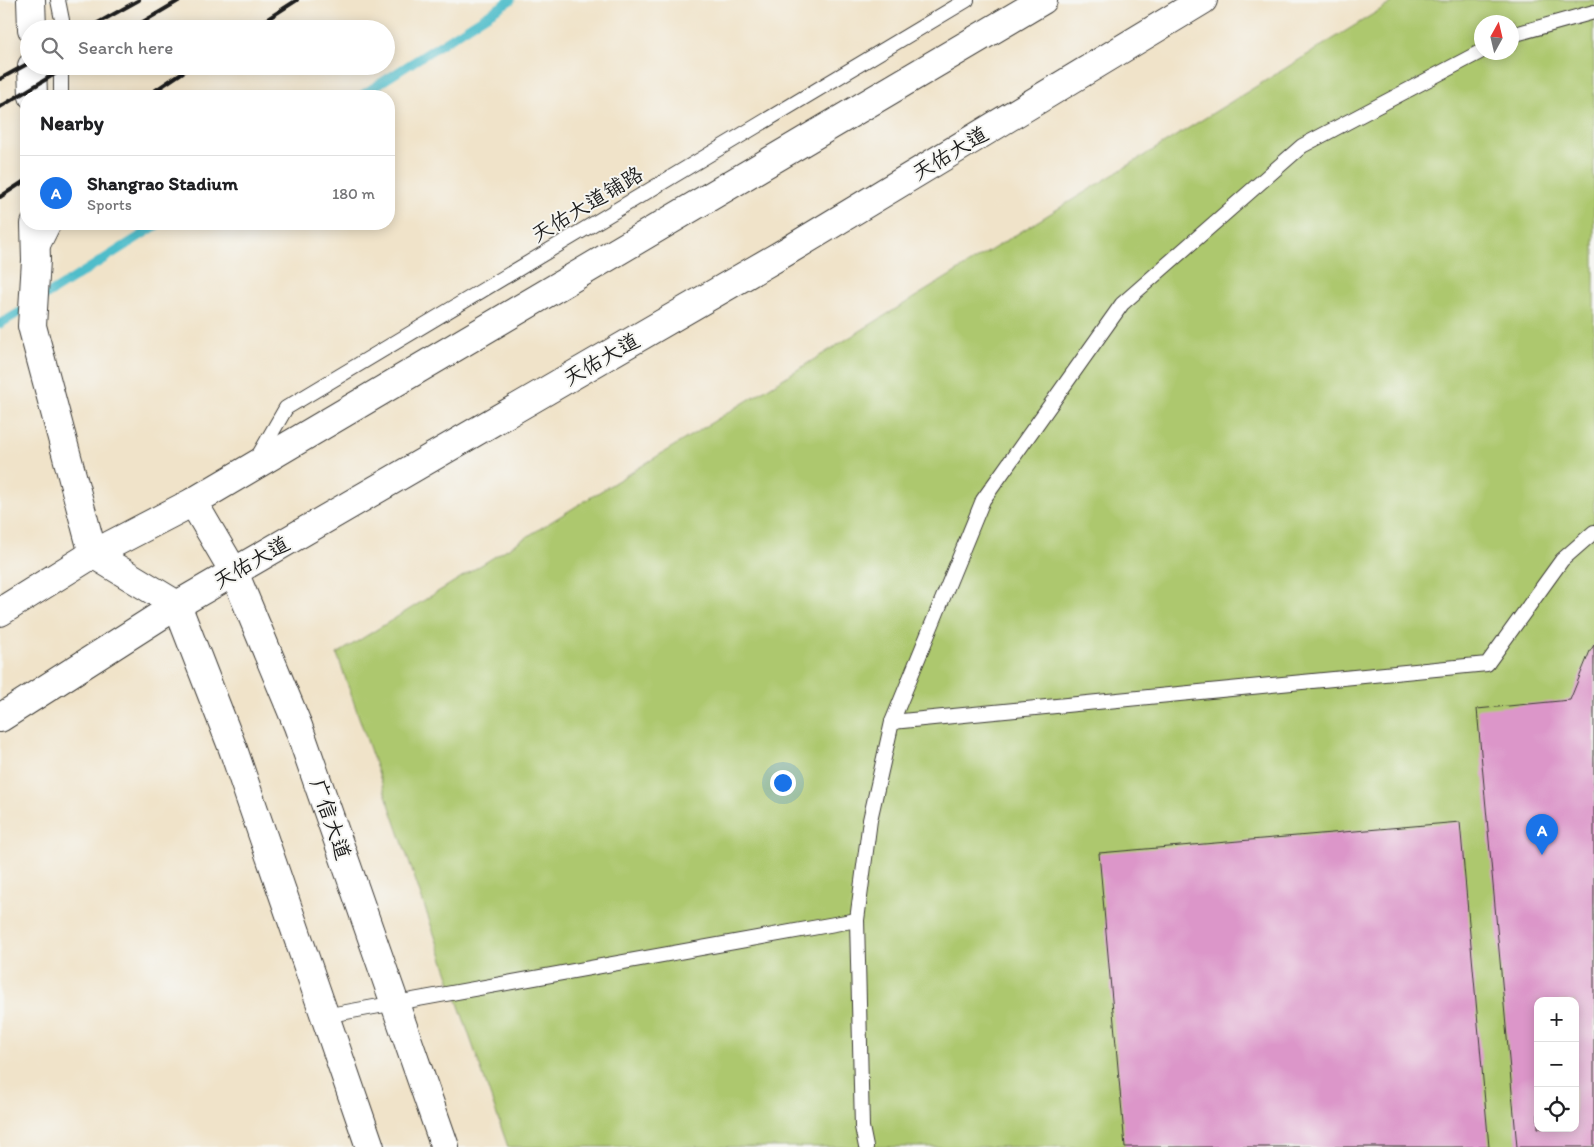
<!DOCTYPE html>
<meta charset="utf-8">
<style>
:root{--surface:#fff;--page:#f6f6f6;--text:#202124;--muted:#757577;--line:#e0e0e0;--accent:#1a73e8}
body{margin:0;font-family:Itim,"LXGW WenKai TC",sans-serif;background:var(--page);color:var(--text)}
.controls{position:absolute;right:15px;bottom:15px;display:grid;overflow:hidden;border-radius:10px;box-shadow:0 2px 12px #0003}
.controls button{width:45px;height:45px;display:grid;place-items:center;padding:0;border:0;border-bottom:1px solid var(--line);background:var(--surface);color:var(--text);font:25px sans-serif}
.compass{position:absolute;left:1474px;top:15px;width:45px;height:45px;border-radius:50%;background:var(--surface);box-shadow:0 2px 12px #0003;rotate:8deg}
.you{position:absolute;left:782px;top:782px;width:18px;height:18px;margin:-12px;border:4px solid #fff;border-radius:50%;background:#1a73e8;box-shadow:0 0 0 8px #1a73e833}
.badge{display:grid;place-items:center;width:32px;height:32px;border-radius:50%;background:var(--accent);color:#fff;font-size:16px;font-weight:700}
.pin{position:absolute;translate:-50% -41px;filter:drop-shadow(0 1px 2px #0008)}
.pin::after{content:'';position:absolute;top:26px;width:18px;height:15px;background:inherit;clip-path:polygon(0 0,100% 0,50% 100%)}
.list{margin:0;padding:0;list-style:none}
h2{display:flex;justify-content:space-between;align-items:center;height:65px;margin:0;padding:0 20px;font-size:21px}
h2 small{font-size:16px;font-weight:400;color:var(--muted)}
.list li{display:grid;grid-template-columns:32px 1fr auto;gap:15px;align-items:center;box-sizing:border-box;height:75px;padding:0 20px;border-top:1px solid var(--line)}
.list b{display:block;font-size:19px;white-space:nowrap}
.list p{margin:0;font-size:16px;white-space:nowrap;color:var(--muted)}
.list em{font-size:16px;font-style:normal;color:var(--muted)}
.icon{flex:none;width:28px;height:28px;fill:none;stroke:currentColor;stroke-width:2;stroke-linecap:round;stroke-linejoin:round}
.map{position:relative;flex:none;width:1594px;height:1147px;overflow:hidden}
.search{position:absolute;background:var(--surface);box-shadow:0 2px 12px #0003;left:20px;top:20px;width:375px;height:55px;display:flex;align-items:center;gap:12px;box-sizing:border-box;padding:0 18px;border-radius:28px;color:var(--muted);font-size:19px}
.panel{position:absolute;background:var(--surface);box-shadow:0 2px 12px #0003;left:20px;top:90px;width:375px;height:140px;border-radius:20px}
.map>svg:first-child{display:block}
.green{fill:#adc86e;stroke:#647245;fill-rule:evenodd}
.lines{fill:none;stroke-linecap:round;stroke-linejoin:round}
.stream{stroke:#50bdca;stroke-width:9}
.building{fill:#dc96c9;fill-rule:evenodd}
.service-casing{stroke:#3c3a36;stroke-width:16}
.secondary-casing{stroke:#3c3a36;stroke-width:30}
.primary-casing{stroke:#3c3a36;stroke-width:30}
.service{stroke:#fff;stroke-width:14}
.secondary{stroke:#fff;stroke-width:28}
.primary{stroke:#fff;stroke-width:28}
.rail{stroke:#1c1c1c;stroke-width:4}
.labels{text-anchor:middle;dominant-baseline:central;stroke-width:4;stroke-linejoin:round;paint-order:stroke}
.street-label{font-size:21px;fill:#1c1c1c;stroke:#f6f6f2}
</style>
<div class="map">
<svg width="1594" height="1147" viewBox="0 0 1594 1147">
<rect width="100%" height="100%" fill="#f6f6f2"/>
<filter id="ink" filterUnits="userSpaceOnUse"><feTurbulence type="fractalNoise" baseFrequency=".02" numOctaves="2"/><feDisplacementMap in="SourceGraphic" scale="10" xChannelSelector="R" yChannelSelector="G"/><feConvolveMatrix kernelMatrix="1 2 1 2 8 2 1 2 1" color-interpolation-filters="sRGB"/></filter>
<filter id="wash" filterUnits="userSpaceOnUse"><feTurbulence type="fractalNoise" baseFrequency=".0096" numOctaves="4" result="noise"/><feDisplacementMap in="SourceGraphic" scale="20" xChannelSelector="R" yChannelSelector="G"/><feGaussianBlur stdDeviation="1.12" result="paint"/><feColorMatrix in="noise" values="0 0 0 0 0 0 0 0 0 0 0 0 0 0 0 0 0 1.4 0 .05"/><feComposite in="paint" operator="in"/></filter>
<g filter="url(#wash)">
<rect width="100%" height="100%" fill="#f0e3c9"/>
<path class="green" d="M1396,0H1594V1147H508L337,654ZM1482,22H1512V52H1482ZM1538,1001H1575V1128H1538Z"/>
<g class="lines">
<g class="stream">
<polyline points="360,96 511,0"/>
<polyline points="39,300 159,224"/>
<polyline points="0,324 28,307"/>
</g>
</g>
<g id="blocks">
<g class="building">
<path d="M1594,645V1147H1517L1477,709L1570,700L1590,651ZM1538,1001H1575V1128H1538Z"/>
<polygon points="1460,822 1489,1147 1125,1147 1099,853"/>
</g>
</g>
</g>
<g filter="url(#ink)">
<use href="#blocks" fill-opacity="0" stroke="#3c3a36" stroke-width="1"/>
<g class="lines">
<g class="service-casing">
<g id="service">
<polyline points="58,0 62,20 62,29"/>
<polyline points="1512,35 1594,12"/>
<polyline points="61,96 61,66"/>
<polyline points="41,250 54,224"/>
<polyline points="256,460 286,408 967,0"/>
<polyline points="892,722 1487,664 1562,560 1594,532"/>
<polyline points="324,1016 857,920"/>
<polyline points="866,1147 862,1127 857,920 870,820 892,722 983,500 1122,304 1302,146 1482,51"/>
</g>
</g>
<g class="secondary-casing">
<g id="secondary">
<polyline points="31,0 32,29"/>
<polyline points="32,66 33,96"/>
<polyline points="35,224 36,260 32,326 93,554"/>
</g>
</g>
<g class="primary-casing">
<g id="primary">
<polyline points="193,502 234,572 298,726 445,1147"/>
<polyline points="93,554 177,605 233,749 370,1147"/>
<polyline points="0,612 93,554 193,502 1043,0"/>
<polyline points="0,718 177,605 784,253 1203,0"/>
</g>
</g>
<use href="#service" class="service"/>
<use href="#secondary" class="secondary"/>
<use href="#primary" class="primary"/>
<g class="rail">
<polyline points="87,29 139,0"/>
<polyline points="131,29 180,0"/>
<polyline points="252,29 297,0"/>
<polyline points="0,79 29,63"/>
<polyline points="147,96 192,66"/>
<polyline points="0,107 68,66"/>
<polyline points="0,197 26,180"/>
</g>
</g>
</g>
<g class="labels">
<g class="street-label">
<text transform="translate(950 153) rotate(-31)">天佑大道</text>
<text transform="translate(587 204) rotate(-31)">天佑大道铺路</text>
<text transform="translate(601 359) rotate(-30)">天佑大道</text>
<text transform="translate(251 562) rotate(-30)">天佑大道</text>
<text transform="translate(331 819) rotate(71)">广信大道</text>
</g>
</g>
</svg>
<div class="controls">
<button>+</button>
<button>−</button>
<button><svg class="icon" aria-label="locate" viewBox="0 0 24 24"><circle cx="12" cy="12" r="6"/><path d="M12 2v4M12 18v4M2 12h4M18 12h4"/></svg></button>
</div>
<svg class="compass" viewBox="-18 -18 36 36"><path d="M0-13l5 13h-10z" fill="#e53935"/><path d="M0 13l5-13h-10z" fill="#757577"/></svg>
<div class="you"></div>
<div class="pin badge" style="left:1542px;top:855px">A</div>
<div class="search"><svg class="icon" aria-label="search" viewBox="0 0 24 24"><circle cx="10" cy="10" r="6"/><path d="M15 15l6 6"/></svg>Search here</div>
<section class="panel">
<h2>Nearby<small></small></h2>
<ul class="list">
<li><span class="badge">A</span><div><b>Shangrao Stadium</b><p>Sports</p></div><em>180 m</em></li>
</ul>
</section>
</div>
